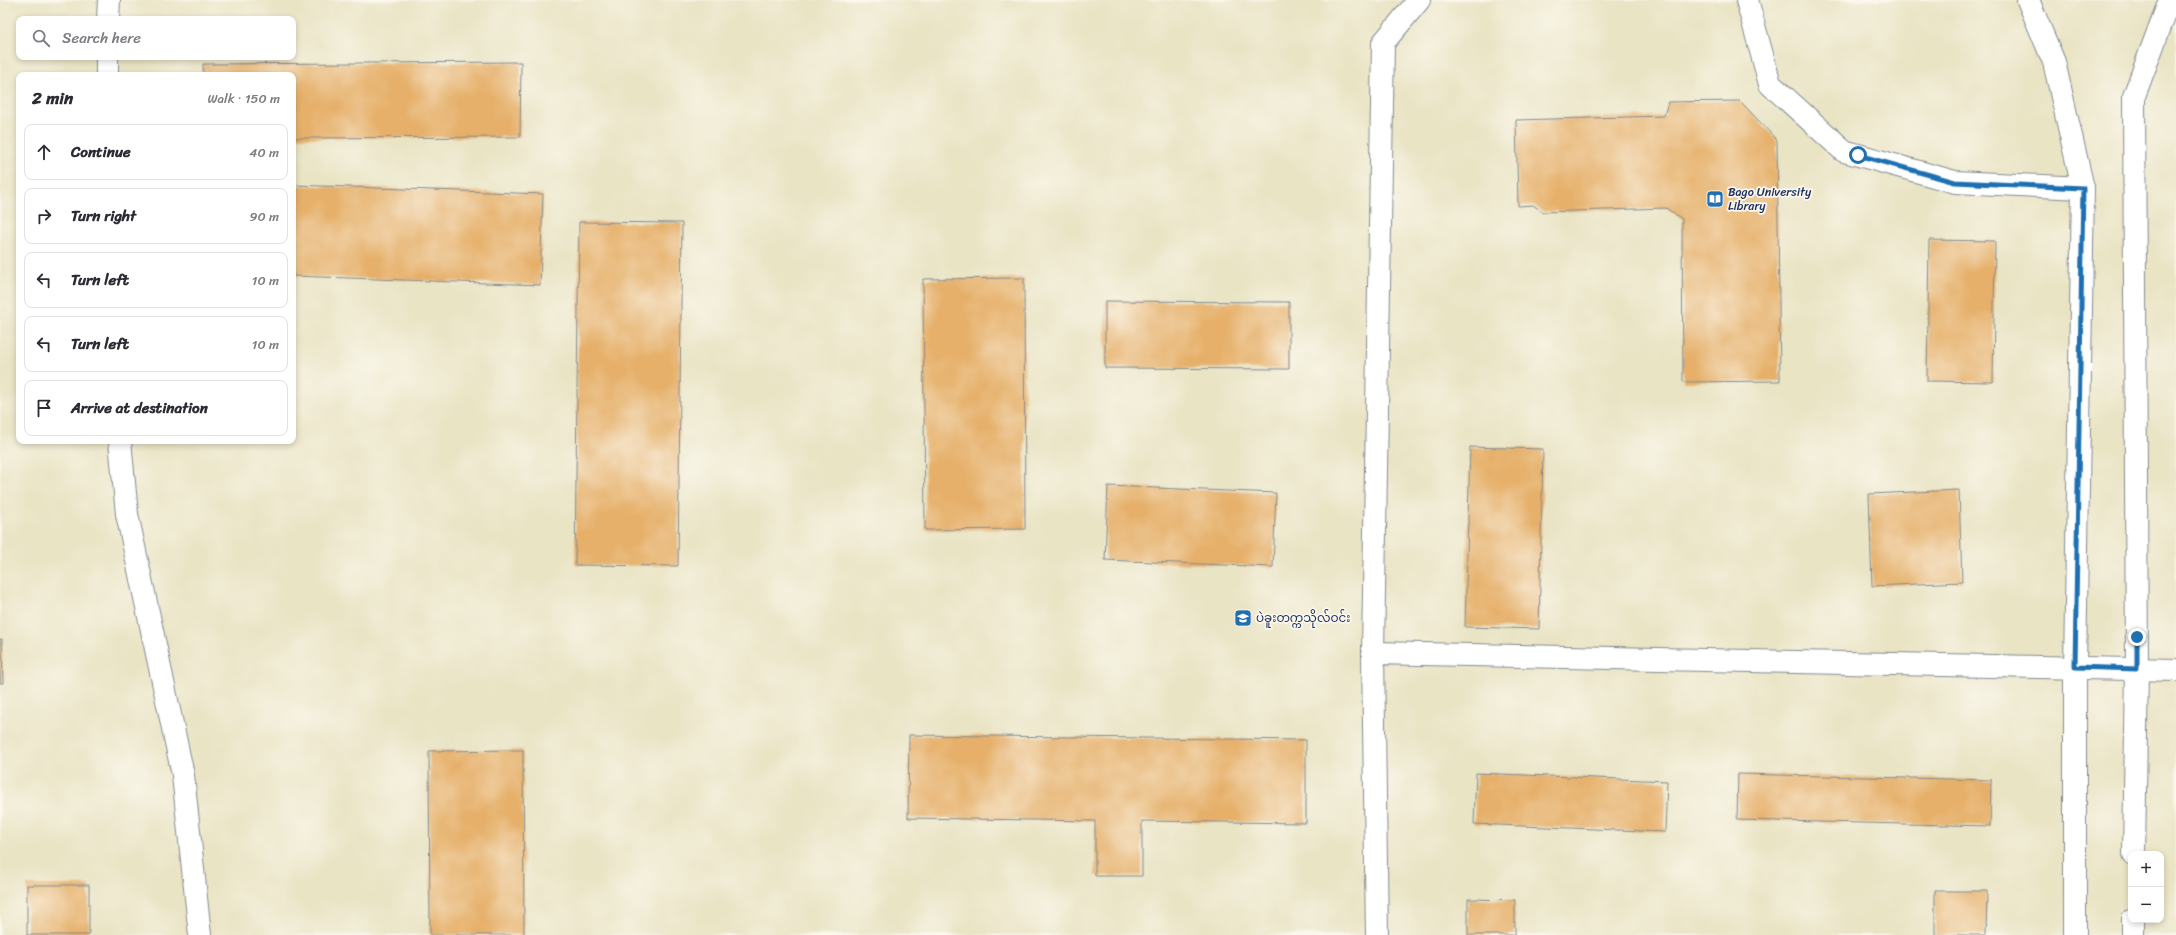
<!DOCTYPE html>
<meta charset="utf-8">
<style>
:root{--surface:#fff;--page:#f2f2f3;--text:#2b2b33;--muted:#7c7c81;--line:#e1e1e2}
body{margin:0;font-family:Sriracha,"Noto Sans Myanmar",sans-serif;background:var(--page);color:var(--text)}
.controls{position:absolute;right:12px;bottom:12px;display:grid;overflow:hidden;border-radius:8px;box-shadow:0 2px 6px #0003}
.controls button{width:36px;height:36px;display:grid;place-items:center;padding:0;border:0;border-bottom:1px solid var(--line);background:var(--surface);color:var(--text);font:20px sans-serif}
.stop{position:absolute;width:12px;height:12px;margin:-9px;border:3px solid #1f6fb2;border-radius:50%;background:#fff}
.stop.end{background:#1f6fb2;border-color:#fff;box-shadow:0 1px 4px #0008}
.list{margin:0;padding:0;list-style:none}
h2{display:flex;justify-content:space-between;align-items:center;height:52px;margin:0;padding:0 16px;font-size:17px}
h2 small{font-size:13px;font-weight:400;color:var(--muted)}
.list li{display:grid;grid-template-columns:26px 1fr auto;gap:12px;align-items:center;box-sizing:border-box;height:56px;margin:0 8px 8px;padding:0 8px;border:1px solid var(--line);border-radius:8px}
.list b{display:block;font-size:15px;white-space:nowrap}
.list em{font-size:13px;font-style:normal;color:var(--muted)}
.icon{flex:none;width:22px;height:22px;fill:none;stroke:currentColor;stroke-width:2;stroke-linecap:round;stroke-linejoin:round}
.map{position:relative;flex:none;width:2176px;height:935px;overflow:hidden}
.search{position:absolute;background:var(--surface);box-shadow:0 2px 6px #0003;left:16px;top:16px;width:280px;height:44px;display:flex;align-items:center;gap:10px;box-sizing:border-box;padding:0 14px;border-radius:8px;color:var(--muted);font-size:15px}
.panel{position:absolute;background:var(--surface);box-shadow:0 2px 6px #0003;left:16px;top:72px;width:280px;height:372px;border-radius:8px}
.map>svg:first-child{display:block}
.building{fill:#e6b06a}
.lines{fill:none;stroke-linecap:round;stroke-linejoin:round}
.minor-casing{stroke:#828a91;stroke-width:24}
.minor{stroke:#fff;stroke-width:22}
.route{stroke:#1f6fb2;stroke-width:5}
.labels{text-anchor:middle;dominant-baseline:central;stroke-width:3.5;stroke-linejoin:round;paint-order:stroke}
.poi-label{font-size:12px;fill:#1b2f5e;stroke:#fbf7ec;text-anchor:start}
</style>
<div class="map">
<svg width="2176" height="935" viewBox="0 0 2176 935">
<rect width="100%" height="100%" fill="#fbf7ec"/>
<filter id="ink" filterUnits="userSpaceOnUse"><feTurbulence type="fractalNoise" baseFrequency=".025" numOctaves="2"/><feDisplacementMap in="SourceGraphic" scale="8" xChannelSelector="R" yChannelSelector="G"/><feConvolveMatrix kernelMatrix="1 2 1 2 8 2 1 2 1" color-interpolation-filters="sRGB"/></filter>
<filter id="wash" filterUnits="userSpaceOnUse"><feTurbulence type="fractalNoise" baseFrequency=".012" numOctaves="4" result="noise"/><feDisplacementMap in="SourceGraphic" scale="16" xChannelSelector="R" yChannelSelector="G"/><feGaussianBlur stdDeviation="0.9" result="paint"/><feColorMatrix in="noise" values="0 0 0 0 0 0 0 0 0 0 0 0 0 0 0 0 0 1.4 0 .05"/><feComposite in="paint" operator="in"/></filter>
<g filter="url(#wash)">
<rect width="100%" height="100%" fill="#e9e4c4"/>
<g id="blocks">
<g class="building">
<polygon points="521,62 520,137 293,138 293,75 203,75 203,64"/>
<polygon points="1740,101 1777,140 1780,381 1683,382 1682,219 1666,208 1543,212 1533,205 1518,206 1516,120 1664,116 1668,102"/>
<polygon points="293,185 543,194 540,285 293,276"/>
<polygon points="579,222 682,223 678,566 575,565"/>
<polygon points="1929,240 1995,241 1993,382 1927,381"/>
<polygon points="1024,278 1025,529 925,530 923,279"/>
<polygon points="1105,301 1289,302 1289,369 1105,368"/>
<polygon points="1470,447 1543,449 1539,629 1465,627"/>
<polygon points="1108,486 1276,493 1273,567 1105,560"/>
<polygon points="1959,490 1962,582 1872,586 1869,494"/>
<polygon points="0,639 2,639 3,683 0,683"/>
<polygon points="909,735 1306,740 1306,823 1142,821 1142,876 1095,876 1095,821 908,818"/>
<polygon points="523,750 524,935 430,935 429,751"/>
<polygon points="1476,773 1667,781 1665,832 1474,824"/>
<polygon points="1738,774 1991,780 1990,826 1737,820"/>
<rect x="27" y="885" width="62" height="50"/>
<polygon points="1935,891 1987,891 1986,935 1935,935"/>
<polygon points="1468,899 1515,900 1515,935 1468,935"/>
</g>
</g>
</g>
<g filter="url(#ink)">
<use href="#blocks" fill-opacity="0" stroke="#828a91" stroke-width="1"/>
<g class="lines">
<g class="minor-casing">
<g id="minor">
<polyline points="1747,0 1770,84 1844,151 1955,182 2083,188"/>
<polyline points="2028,0 2054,62 2083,188 2075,667 2075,935"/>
<polyline points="108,19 109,0"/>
<polyline points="107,75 107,57"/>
<polyline points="120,441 127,514 183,775 200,935"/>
<polyline points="1373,653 1383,43 1419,0"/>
<polyline points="2134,854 2137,669 2134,96 2170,0"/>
<polyline points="1377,935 1373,653 2176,670"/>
<polyline points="2133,935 2133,920"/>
</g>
</g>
<use href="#minor" class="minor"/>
</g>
</g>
<g class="lines" filter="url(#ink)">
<polyline class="route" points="1858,155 1955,182 2083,188 2075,667 2137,669 2137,637"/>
</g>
<defs>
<g id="library-square" transform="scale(0.9)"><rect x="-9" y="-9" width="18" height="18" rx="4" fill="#1f6fb2" stroke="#fbf7ec"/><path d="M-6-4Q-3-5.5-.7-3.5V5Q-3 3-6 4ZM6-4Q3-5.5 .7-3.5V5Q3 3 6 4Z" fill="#fff"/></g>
<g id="university-square" transform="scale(0.9)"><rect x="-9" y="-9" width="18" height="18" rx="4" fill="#1f6fb2" stroke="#fbf7ec"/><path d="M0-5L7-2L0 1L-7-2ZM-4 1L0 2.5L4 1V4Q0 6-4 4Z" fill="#fff"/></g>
</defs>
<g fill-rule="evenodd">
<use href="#library-square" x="1715" y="199"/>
<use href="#university-square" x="1243" y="618"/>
</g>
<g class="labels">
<g class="poi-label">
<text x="1728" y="192">Bago University<tspan x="1728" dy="14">Library</tspan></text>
<text x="1256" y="618">ပဲခူးတက္ကသိုလ်ဝင်း</text>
</g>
</g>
</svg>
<div class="controls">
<button>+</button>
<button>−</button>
</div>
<div class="stop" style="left:1858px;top:155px"></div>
<div class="stop end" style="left:2137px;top:637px"></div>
<div class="search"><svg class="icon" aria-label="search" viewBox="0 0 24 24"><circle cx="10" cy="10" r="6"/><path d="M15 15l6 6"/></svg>Search here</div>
<section class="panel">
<h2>2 min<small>Walk · 150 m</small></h2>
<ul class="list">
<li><svg class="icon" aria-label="ahead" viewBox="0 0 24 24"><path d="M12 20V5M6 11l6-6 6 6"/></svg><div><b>Continue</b></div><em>40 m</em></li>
<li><svg class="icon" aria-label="right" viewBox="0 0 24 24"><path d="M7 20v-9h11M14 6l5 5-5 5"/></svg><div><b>Turn right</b></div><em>90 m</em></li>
<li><svg class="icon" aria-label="left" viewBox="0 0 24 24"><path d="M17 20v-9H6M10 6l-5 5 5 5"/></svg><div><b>Turn left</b></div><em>10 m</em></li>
<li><svg class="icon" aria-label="left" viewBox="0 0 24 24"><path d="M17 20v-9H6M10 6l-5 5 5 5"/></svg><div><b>Turn left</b></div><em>10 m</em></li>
<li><svg class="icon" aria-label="arrive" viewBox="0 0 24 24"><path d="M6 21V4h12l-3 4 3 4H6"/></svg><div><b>Arrive at destination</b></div></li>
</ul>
</section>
</div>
